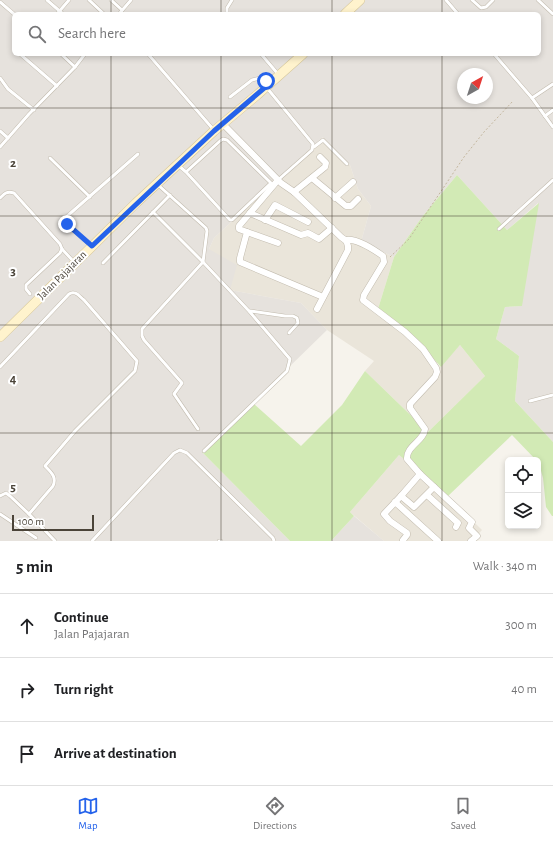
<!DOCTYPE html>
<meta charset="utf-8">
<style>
:root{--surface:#fff;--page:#f6f6f6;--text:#202124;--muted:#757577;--line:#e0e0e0;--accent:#2563eb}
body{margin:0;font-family:"Alegreya Sans",sans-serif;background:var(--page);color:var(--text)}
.controls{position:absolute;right:12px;bottom:12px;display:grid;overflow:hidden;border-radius:6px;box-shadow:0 2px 6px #0003}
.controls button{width:36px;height:36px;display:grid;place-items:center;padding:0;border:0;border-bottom:1px solid var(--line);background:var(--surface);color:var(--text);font:20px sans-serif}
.compass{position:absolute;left:457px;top:68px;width:36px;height:36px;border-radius:50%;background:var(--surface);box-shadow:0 2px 6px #0003;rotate:39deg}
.scale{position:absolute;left:12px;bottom:10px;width:82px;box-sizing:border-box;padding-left:4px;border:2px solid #4b4439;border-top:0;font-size:11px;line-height:14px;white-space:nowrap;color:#4b4439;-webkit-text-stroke:3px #fff;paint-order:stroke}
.stop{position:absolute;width:12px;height:12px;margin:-9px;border:3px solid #2563eb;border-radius:50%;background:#fff}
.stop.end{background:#2563eb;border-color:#fff;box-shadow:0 1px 4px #0008}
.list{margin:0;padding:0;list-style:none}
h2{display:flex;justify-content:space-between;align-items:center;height:52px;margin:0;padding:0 16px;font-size:17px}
h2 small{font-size:13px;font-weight:400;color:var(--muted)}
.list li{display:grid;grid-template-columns:26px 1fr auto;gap:12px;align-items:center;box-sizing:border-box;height:64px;padding:0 16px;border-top:1px solid var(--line)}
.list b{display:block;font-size:15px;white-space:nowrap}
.list p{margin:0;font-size:13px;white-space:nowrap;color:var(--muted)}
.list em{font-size:13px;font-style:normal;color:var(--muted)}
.icon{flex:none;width:22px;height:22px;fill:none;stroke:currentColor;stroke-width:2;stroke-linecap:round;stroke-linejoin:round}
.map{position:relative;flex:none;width:553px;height:541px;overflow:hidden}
.search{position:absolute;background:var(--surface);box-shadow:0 2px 6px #0003;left:12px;right:12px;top:12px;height:44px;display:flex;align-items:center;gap:10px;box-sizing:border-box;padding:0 14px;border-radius:6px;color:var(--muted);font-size:15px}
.sheet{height:244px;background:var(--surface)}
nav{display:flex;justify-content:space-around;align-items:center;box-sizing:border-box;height:56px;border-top:1px solid var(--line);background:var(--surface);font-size:11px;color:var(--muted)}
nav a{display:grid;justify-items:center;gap:2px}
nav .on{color:var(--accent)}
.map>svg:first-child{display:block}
.residential{fill:#eae5da}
.industrial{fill:#e6e2dd;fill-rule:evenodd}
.green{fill:#d2eab5}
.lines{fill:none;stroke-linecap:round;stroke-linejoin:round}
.service-casing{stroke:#c2bbae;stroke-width:4}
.minor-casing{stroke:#c2bbae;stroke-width:7}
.secondary-casing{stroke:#d6c79b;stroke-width:10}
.path{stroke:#c4b79f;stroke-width:1;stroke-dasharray:2 2;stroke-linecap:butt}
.service{stroke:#fff;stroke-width:3}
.minor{stroke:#fff;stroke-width:6}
.secondary{stroke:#fff3cd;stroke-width:9}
.route{stroke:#2563eb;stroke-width:5}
.grid{fill:none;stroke:#4b4439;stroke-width:1;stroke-opacity:0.55}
.labels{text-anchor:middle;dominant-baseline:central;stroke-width:4;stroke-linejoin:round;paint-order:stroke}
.street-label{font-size:11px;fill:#4b4439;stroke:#fff}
.grid-label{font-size:13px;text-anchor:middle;font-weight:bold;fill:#4b4439;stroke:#fff;stroke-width:4;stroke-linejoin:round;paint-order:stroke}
</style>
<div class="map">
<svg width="553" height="541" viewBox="0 0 553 541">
<rect width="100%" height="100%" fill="#f6f3ec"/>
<g class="residential">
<polygon points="324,136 350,165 358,189 371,206 361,242 394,257 378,309 413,336 440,367 460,345 485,376 428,432 365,371 374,361 327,330 301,303 230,290 209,249 214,238"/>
<polygon points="399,455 434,483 482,530 472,541 384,541 350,512"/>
</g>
<g class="industrial">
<path d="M0,0H553V442L515,401L519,356L496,339L505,307L521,306L538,203L507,230L457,175L422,217L394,257L361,242L371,206L358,189L350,165L323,137L214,238L209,249L237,265L230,290L301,303L327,330L202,452L290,541H0ZM14,14H539V54H14ZM463,74H487V98H463Z"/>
<polygon points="354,516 384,541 331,541"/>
</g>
<polygon class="green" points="457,175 507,230 539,203 522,306 505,307 496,339 519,356 515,401 553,442 553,516 552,516 546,507 543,478 538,460 536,460 512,435 448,496 434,483 399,455 350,512 354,516 331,541 290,541 202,452 253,403 301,446 342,405 365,371 428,432 485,376 460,345 441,367 413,336 378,309 394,257 422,217"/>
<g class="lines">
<g class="service-casing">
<g id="service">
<polyline points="47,0 63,14"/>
<polyline points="89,0 104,14"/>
<polyline points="111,0 122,10"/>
<polyline points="446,0 458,14"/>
<polyline points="472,0 481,8 486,7 493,0"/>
<polyline points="538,0 553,14"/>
<polyline points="0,2 14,14"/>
<polyline points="57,14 69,0"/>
<polyline points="119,14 131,0"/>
<polyline points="227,14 227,8 232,0"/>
<polyline points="20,54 57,86"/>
<polyline points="61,54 75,67"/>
<polyline points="148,54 213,129"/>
<polyline points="261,54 278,74"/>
<polyline points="494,54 532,98 545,116"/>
<polyline points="0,78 8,89 34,110"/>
<polyline points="267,88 313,144 312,150 278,180"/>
<polyline points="230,97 252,80 260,78 268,83"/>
<polyline points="532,98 553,84"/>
<polyline points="553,110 545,116 553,127"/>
<polyline points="0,131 8,138"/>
<polyline points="0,147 29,114 75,67 85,54"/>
<polyline points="314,147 323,140 347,164"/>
<polyline points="50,158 90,197"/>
<polyline points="179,166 186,172 230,220 232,220 271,183 227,140 223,139 220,141 186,172"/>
<polyline points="157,184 206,228 207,231 203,262 249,311 290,359 287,371 204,451"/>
<path d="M0,198C5,193 7,191 14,193L60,244L62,249L60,253L26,285V289L30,294"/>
<polyline points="153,212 203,262 142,329 142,336 144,340 182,383 174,394 198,429"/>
<polyline points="499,229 553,180"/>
<polyline points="91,246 67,224 65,221 65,218 138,154"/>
<polyline points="62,249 74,262"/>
<polyline points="103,263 170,195"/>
<polyline points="250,311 285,316 293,316 297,318 298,323 289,333"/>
<path d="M0,367L69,294C75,290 79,296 84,300L137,361L135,371L75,431L45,466C51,472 57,477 53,486L29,514L10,496L6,493L0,496"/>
<polyline points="530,401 553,395"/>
<polyline points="0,514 36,538"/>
<polyline points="29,514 55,541"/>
<polyline points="92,541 174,453 180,450 187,453 273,538 274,541"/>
<polyline points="219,541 221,541"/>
</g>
</g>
<g class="minor-casing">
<g id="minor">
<path d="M223,124L281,183L294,192L341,237L345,240C357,238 373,249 383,256L384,262L364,295L363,300L405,332L423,349L436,368L437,372L435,377L410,404V408L425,429C424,441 406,446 407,459L420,474L472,522L469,528L477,536L471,541"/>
<polyline points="312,178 346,206 351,206 358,199"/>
<polyline points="278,180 239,226 239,229 247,232 240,258 240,262 323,297"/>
<polyline points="294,192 325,167 326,163 320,157"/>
<polyline points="335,198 353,182"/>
<polyline points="250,213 301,235 308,233 319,239 332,228"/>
<polyline points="265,220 275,205 308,222"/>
<polyline points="247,232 278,243"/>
<polyline points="317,309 348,250 348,246 346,240"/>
<polyline points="420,474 401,496 414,507 434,487"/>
<polyline points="427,495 458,523 456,527"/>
<polyline points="401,496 384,514 390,521 407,533 407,535 403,540"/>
<polyline points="395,502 438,541"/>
</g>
</g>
<g class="secondary-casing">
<g id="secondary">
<polyline points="345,14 360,0"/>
<polyline points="0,337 136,203 214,131 257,95 303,54"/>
</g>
</g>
<polyline class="path" points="390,257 409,239 464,157 484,132 513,101"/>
<use href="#service" class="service"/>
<use href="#minor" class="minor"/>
<use href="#secondary" class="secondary"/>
</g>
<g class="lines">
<polyline class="route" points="67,224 92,246 214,131 269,84 266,81"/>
</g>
<path class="grid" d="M111,0V14M221,0V14M332,0V14M442,0V14M111,54V541M221,54V541M332,54V541M442,54V541M0,108H553M0,216H553M0,325H553M0,433H553"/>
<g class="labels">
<g class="street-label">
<text transform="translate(62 275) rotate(-45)">Jalan Pajajaran</text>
</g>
</g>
<g class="grid-label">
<text x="13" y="167">2</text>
<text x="13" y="275">3</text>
<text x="13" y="383">4</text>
<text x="13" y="491">5</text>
</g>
</svg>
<div class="controls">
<button><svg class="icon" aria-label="locate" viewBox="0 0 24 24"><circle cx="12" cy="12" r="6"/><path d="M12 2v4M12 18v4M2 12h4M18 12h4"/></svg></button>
<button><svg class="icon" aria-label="layers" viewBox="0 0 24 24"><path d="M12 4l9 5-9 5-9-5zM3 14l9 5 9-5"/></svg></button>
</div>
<svg class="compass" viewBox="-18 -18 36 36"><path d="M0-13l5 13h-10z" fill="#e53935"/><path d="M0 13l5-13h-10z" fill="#757577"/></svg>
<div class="scale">100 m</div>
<div class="stop" style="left:266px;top:81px"></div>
<div class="stop end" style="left:67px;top:224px"></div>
<div class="search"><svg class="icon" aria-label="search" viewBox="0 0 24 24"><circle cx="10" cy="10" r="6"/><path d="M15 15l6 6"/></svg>Search here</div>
</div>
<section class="sheet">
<h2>5 min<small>Walk · 340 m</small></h2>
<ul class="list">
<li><svg class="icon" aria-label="ahead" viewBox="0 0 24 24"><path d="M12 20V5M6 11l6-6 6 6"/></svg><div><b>Continue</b><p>Jalan Pajajaran</p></div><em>300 m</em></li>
<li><svg class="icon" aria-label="right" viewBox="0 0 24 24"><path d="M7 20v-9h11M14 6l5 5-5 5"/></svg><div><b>Turn right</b></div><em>40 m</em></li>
<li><svg class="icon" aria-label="arrive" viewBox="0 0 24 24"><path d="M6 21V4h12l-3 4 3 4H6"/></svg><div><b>Arrive at destination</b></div></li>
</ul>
</section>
<nav>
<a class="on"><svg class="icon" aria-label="map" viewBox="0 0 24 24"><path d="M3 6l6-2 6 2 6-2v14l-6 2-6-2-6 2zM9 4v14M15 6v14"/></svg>Map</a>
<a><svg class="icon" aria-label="directions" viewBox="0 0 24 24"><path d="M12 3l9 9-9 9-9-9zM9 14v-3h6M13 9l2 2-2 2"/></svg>Directions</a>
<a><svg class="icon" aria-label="saved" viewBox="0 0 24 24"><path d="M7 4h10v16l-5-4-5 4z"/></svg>Saved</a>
</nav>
